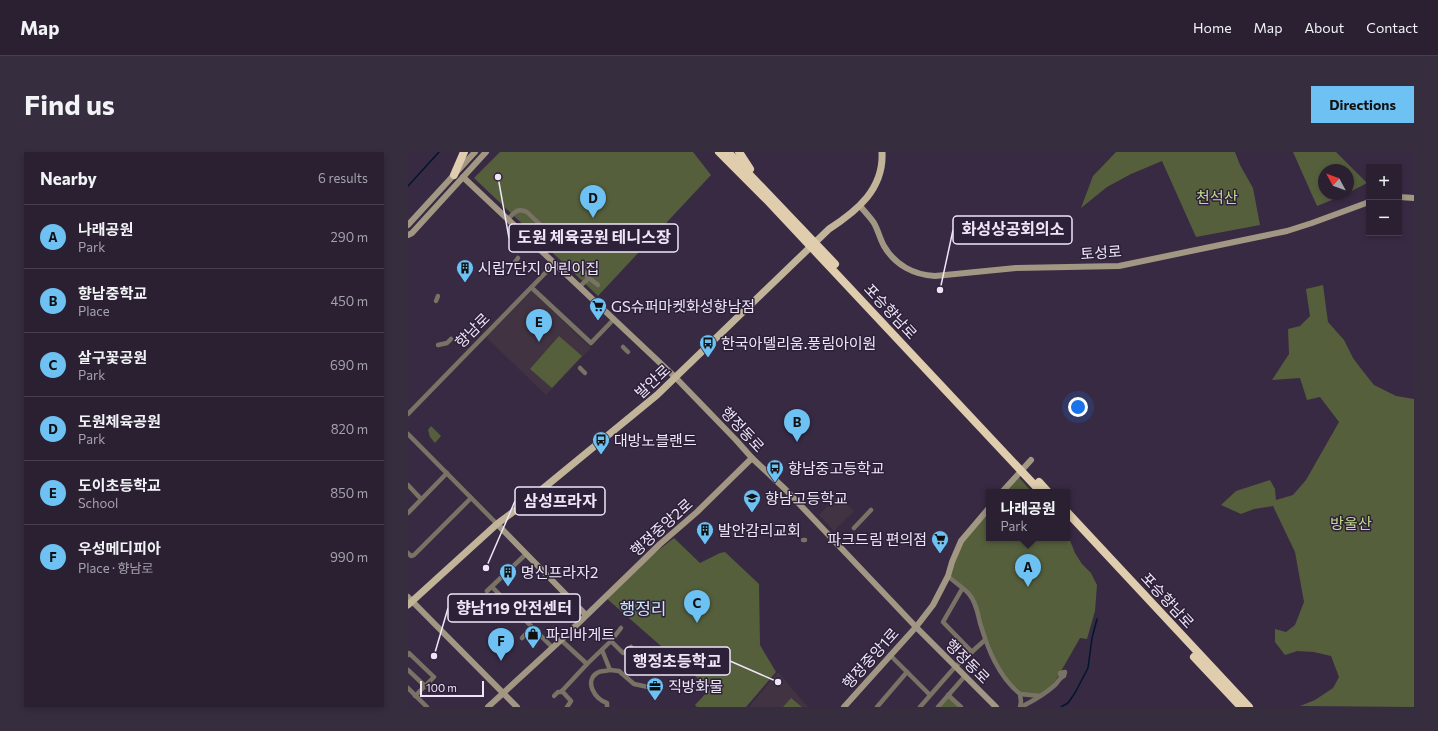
<!DOCTYPE html>
<meta charset="utf-8">
<style>
:root{--surface:#2a2032;--page:#362d3e;--text:#f1f3f6;--muted:#a5a3ac;--line:#463e4d;--accent:#6ec2f3}
body{margin:0;font-family:Commissioner,"Noto Sans KR",sans-serif;background:var(--page);color:var(--text)}
.controls{position:absolute;right:12px;top:12px;display:grid;overflow:hidden;border-radius:0px;box-shadow:0 2px 6px #0003}
.controls button{width:36px;height:36px;display:grid;place-items:center;padding:0;border:0;border-bottom:1px solid var(--line);background:var(--surface);color:var(--text);font:20px sans-serif}
.compass{position:absolute;left:910px;top:12px;width:36px;height:36px;border-radius:50%;background:var(--surface);box-shadow:0 2px 6px #0003;rotate:311deg}
.scale{position:absolute;left:12px;bottom:10px;width:64px;box-sizing:border-box;padding-left:4px;border:2px solid #eee6f7;border-top:0;font-size:11px;line-height:14px;white-space:nowrap;color:#eee6f7;-webkit-text-stroke:3px #2d2039;paint-order:stroke}
.you{position:absolute;left:670px;top:255px;width:14px;height:14px;margin:-10px;border:3px solid #fff;border-radius:50%;background:#1a73e8;box-shadow:0 0 0 6px #1a73e833}
.badge{display:grid;place-items:center;width:26px;height:26px;border-radius:50%;background:var(--accent);color:#111;font-size:13px;font-weight:700}
.pin{position:absolute;translate:-50% -33px;filter:drop-shadow(0 1px 2px #0008)}
.pin::after{content:'';position:absolute;top:21px;width:14px;height:12px;background:inherit;clip-path:polygon(0 0,100% 0,50% 100%)}
.popup{position:absolute;left:578px;top:337px;width:84px;height:52px;box-sizing:border-box;display:grid;place-content:center;border-radius:0px;background:var(--surface);filter:drop-shadow(0 1px 3px #0005);font-size:13px;white-space:nowrap;color:var(--muted)}
.popup b{font-size:15px;color:var(--text)}
.popup::after{content:'';position:absolute;left:50%;top:100%;margin-left:-8px;border:8px solid transparent;border-top-color:var(--surface)}
.list{margin:0;padding:0;list-style:none}
h2{display:flex;justify-content:space-between;align-items:center;height:52px;margin:0;padding:0 16px;font-size:17px}
h2 small{font-size:13px;font-weight:400;color:var(--muted)}
.list li{display:grid;grid-template-columns:26px 1fr auto;gap:12px;align-items:center;box-sizing:border-box;height:64px;padding:0 16px;border-top:1px solid var(--line)}
.list b{display:block;font-size:15px;white-space:nowrap}
.list p{margin:0;font-size:13px;white-space:nowrap;color:var(--muted)}
.list em{font-size:13px;font-style:normal;color:var(--muted)}
.map{position:relative;flex:none;width:1006px;height:555px;overflow:hidden;border-radius:0px}
header{display:flex;align-items:center;gap:24px;box-sizing:border-box;height:56px;padding:0 20px;background:var(--surface);border-bottom:1px solid var(--line)}
header strong{font-size:19px}
nav{display:flex;gap:22px;margin-inline-start:auto;font-size:14px}
.intro{display:flex;align-items:center;justify-content:space-between;box-sizing:border-box;height:96px;padding:0 24px}
h1{margin:0;font-size:28px}
.button{padding:10px 18px;border-radius:0px;background:var(--accent);color:#111;font-size:14px;font-weight:700}
main{display:flex;gap:24px;padding:0 24px}
aside{flex:1;background:var(--surface);border-radius:0px;box-shadow:0 2px 6px #0003}
.map>svg:first-child{display:block}
.education{fill:#413341}
.green{fill:#555f3c}
.lines{fill:none;stroke-linecap:round;stroke-linejoin:round}
.stream{stroke:#00152f;stroke-width:1.5}
.street{stroke:#797366;stroke-width:4.5}
.secondary{stroke:#a29783;stroke-width:6}
.primary{stroke:#c2b499;stroke-width:7}
.highway{stroke:#dfcdad;stroke-width:8}
.labels{text-anchor:middle;dominant-baseline:central;stroke-width:3;stroke-linejoin:round;paint-order:stroke}
.park-label{font-size:15px;fill:#c4db8b;stroke:#2d2039}
.street-label{font-size:15px;fill:#eee6f7;stroke:#2d2039}
.poi-label{font-size:15px;fill:#eee6f7;stroke:#2d2039;text-anchor:start}
.quarter-label{font-size:17px;fill:#c9e6f9;stroke:#2d2039}
.leader{fill:none;stroke:#eee6f7;stroke-width:1.5}
.callout-dot{fill:#eee6f7;stroke:#2d2039;stroke-width:1.5}
.callout{fill:#2d2039;stroke:#eee6f7;stroke-width:1.5}
.callout-label{font-size:16px;text-anchor:middle;font-weight:bold;fill:#eee6f7}
</style>
<header>
<strong>Map</strong>
<nav><a>Home</a><a>Map</a><a>About</a><a>Contact</a></nav>
</header>
<div class="intro"><h1>Find us</h1><a class="button">Directions</a></div>
<main>
<aside>
<h2>Nearby<small>6 results</small></h2>
<ul class="list">
<li><span class="badge">A</span><div><b>나래공원</b><p>Park</p></div><em>290 m</em></li>
<li><span class="badge">B</span><div><b>향남중학교</b><p>Place</p></div><em>450 m</em></li>
<li><span class="badge">C</span><div><b>살구꽃공원</b><p>Park</p></div><em>690 m</em></li>
<li><span class="badge">D</span><div><b>도원체육공원</b><p>Park</p></div><em>820 m</em></li>
<li><span class="badge">E</span><div><b>도이초등학교</b><p>School</p></div><em>850 m</em></li>
<li><span class="badge">F</span><div><b>우성메디피아</b><p>Place · 향남로</p></div><em>990 m</em></li>
</ul>
</aside>
<div class="map">
<svg width="1006" height="555" viewBox="0 0 1006 555">
<rect width="100%" height="100%" fill="#382a43"/>
<g class="education">
<polygon points="124,139 183,196 138,243 78,185"/>
<polygon points="430,344 446,359 426,379 411,363"/>
<polygon points="370,520 400,555 341,555"/>
</g>
<g class="green">
<polygon points="92,0 285,0 303,23 190,144 66,26"/>
<polygon points="708,0 827,0 832,13 845,36 852,73 788,85 754,9 723,22 699,35 673,56 685,24"/>
<polygon points="885,0 928,0 959,31 940,41 940,18 916,18 916,42 939,42 909,54"/>
<polygon points="915,133 920,170 936,188 945,206 954,218 966,233 988,244 1006,247 1006,555 892,554 907,548 925,536 931,525 923,504 906,500 889,499 877,503 867,490 867,477 878,480 887,473 896,450 887,400 865,354 846,357 833,362 813,353 828,339 862,328 867,337 868,348 885,343 898,328 931,270 912,245 899,248 892,226 864,228 881,202 880,177 892,174 902,164 898,137"/>
<polygon points="151,184 174,204 144,236 122,217"/>
<polygon points="23,274 33,284 27,291 22,285 20,278"/>
<polygon points="609,323 624,340 594,340"/>
<polygon points="581,356 581,386 659,386 659,381 667,401 674,412 683,421 689,433 687,459 679,487 672,486 644,535 633,544 612,542 595,525 561,442 540,424 549,398"/>
<polygon points="266,386 292,411 312,401 317,400 351,432 352,493 368,520 338,555 289,555 287,553 302,537 197,445 220,422"/>
<polygon points="540,543 553,555 530,555"/>
<polygon points="383,546 394,555 375,555"/>
</g>
<g class="lines">
<g class="stream">
<polyline points="0,34 31,0"/>
<polyline points="653,555 660,551 667,541 680,516 684,486 689,467"/>
</g>
<g class="street">
<path d="M99,68C106,61 109,55 119,60L145,85V91L136,102"/>
<polyline points="107,110 110,106"/>
<polyline points="181,126 190,133"/>
<polyline points="171,135 181,126 173,118"/>
<polyline points="124,136 183,191 206,167"/>
<polyline points="28,149 30,144"/>
<polyline points="30,193 39,191 43,187"/>
<polyline points="215,195 220,200"/>
<polyline points="172,216 177,221"/>
<polyline points="0,262 146,112"/>
<polyline points="0,282 89,372"/>
<polyline points="0,333 13,347"/>
<polyline points="0,361 39,321"/>
<polyline points="446,376 463,358"/>
<polyline points="395,388 397,388"/>
<polyline points="0,401 3,404 6,403 63,346"/>
<path d="M540,424C546,430 557,437 561,442C568,450 570,462 572,471C580,497 590,524 612,542L613,550L612,555"/>
<polyline points="84,435 145,496"/>
<polyline points="554,437 535,470 564,500"/>
<polyline points="79,439 118,402"/>
<polyline points="114,486 124,475"/>
<polyline points="203,489 215,501 217,500 223,495"/>
<polyline points="194,498 202,518 211,519 226,532 240,535 247,528"/>
<polyline points="0,503 1,501 26,525 7,544"/>
<polyline points="482,503 522,543"/>
<polyline points="179,512 203,489 213,476"/>
<polyline points="0,518 17,534"/>
<polyline points="0,536 19,555"/>
<polyline points="154,539 163,549 159,555"/>
<polyline points="612,542 632,544"/>
<polyline points="540,543 553,555"/>
<polyline points="146,544 150,540 153,540 179,512 153,488"/>
<path d="M199,555V551C187,548 176,529 189,521C193,518 197,520 202,518"/>
<polyline points="469,555 499,520"/>
<polyline points="512,555 547,515 577,488"/>
<polyline points="530,555 557,524"/>
<path d="M613,555C625,549 637,542 647,533C650,530 652,525 656,524L657,520L652,521L653,525"/>
</g>
<g class="secondary">
<polyline points="55,25 267,225 328,288 344,306 378,338 508,475 588,555"/>
<polyline points="991,45 1006,46"/>
<path d="M452,54C457,60 462,65 466,71C470,78 472,87 476,94C487,113 506,123 527,124L608,116L711,114L879,79L904,71L961,50"/>
<polyline points="0,73 67,0"/>
<polyline points="0,83 4,81 78,0"/>
<polyline points="594,340 623,308"/>
<polyline points="89,372 178,463"/>
<polyline points="0,445 109,555"/>
<polyline points="80,555 153,488 252,392 289,360 344,306"/>
<polyline points="436,555 508,475 525,453 540,424 544,410 553,389 581,356"/>
</g>
<path class="primary" d="M0,453L89,372L121,348L249,243L421,77C449,59 476,37 474,0"/>
<g class="highway">
<polyline points="311,0 360,49 633,340"/>
<polyline points="320,0 427,112"/>
<polyline points="331,0 342,17"/>
<polyline points="46,23 56,0"/>
<polyline points="631,330 640,340"/>
<polyline points="659,360 841,555"/>
<polyline points="786,505 833,555"/>
</g>
</g>
<defs>
<g id="building-pin" transform="scale(0.9)"><path d="M0 17L-7.5 6A9.5 9.5 0 1 1 7.5 6Z" fill="#6ec2f3" stroke="#2d2039"/><path d="M-4-6H4V6H1V3H-1V6H-4ZM-2.5-4.3h1.7v1.8h-1.7ZM.8-4.3h1.7v1.8H.8ZM-2.5-1h1.7V.8h-1.7ZM.8-1h1.7V.8H.8Z" fill="#111"/></g>
<g id="supermarket-pin" transform="scale(0.9)"><path d="M0 17L-7.5 6A9.5 9.5 0 1 1 7.5 6Z" fill="#6ec2f3" stroke="#2d2039"/><path d="M-6-5.5h2.5l.6 2H6L4.5 2H-2.5L-4.4-4H-6ZM-1.5 3.2a1.3 1.3 0 1 0 .1 0ZM3 3.2a1.3 1.3 0 1 0 .1 0Z" fill="#111"/></g>
<g id="bus-pin" transform="scale(0.9)"><path d="M0 17L-7.5 6A9.5 9.5 0 1 1 7.5 6Z" fill="#6ec2f3" stroke="#2d2039"/><path d="M-5-6H5V4H4V6H2V4H-2V6H-4V4H-5ZM-3.5-4V0h7V-4ZM-3.5 1.2v1.5H-2V1.2ZM2 1.2v1.5H3.5V1.2Z" fill="#111"/></g>
<g id="school-pin" transform="scale(0.9)"><path d="M0 17L-7.5 6A9.5 9.5 0 1 1 7.5 6Z" fill="#6ec2f3" stroke="#2d2039"/><path d="M0-5L7-2L0 1L-7-2ZM-4 1L0 2.5L4 1V4Q0 6-4 4Z" fill="#111"/></g>
<g id="shop-pin" transform="scale(0.9)"><path d="M0 17L-7.5 6A9.5 9.5 0 1 1 7.5 6Z" fill="#6ec2f3" stroke="#2d2039"/><path d="M-5-2.5h2.3a2.7 3.5 0 0 1 5.4 0H5L5.5 6h-11ZM-1.5-2.5h3a1.5 2.3 0 0 0-3 0Z" fill="#111"/></g>
<g id="office-pin" transform="scale(0.9)"><path d="M0 17L-7.5 6A9.5 9.5 0 1 1 7.5 6Z" fill="#6ec2f3" stroke="#2d2039"/><path d="M-6-3h4V-5.5h4V-3h4V5H-6ZM-1-4.5V-3h2v-1.5ZM-6 0V1H6V0Z" fill="#111"/></g>
</defs>
<g fill-rule="evenodd">
<use href="#building-pin" x="57" y="116"/>
<use href="#supermarket-pin" x="190" y="154"/>
<use href="#bus-pin" x="300" y="191"/>
<use href="#bus-pin" x="193" y="288"/>
<use href="#bus-pin" x="367" y="316"/>
<use href="#school-pin" x="344" y="346"/>
<use href="#building-pin" x="297" y="378"/>
<use href="#supermarket-pin" x="532" y="387"/>
<use href="#building-pin" x="100" y="420"/>
<use href="#shop-pin" x="125" y="482"/>
<use href="#office-pin" x="247" y="534"/>
</g>
<g class="labels">
<g class="park-label">
<text x="809" y="45">천석산</text>
<text x="943" y="371">방울산</text>
</g>
<g class="street-label">
<text transform="translate(693 100) rotate(-4)">토성로</text>
<text transform="translate(483 159) rotate(47)">포승향남로</text>
<text transform="translate(64 178) rotate(-45)">향남로</text>
<text transform="translate(244 229) rotate(-43)">발안로</text>
<text transform="translate(335 277) rotate(47)">행정동로</text>
<text transform="translate(253 375) rotate(-42)">행정중앙2로</text>
<text transform="translate(760 448) rotate(47)">포승향남로</text>
<text transform="translate(462 506) rotate(-48)">행정중앙1로</text>
<text transform="translate(560 509) rotate(45)">행정동로</text>
</g>
<g class="poi-label">
<text x="70" y="116">시립7단지 어린이집</text>
<text x="203" y="154">GS슈퍼마켓화성향남점</text>
<text x="313" y="191">한국아델리움.풍림아이원</text>
<text x="206" y="288">대방노블랜드</text>
<text x="380" y="316">향남중고등학교</text>
<text x="357" y="346">향남고등학교</text>
<text x="310" y="378">발안감리교회</text>
<text x="519" y="387" text-anchor="end">파크드림 편의점</text>
<text x="113" y="420">명신프라자2</text>
<text x="138" y="482">파리바게트</text>
<text x="260" y="534">직방화물</text>
</g>
<g class="quarter-label">
<text x="235" y="456">행정리</text>
</g>
</g>
<path class="leader" d="M532 138L545 78M90 25L101 86M78 416L107 349M26 504L40 456M370 530L322 509"/>
<g class="callout-dot">
<circle cx="532" cy="138" r="4"/>
<circle cx="90" cy="25" r="4"/>
<circle cx="78" cy="416" r="4"/>
<circle cx="26" cy="504" r="4"/>
<circle cx="370" cy="530" r="4"/>
</g>
<g class="callout">
<rect x="545" y="64" width="119" height="28" rx="4"/>
<rect x="101" y="72" width="169" height="28" rx="4"/>
<rect x="107" y="335" width="90" height="28" rx="4"/>
<rect x="40" y="442" width="132" height="28" rx="4"/>
<rect x="217" y="495" width="105" height="28" rx="4"/>
</g>
<g class="callout-label">
<text x="605" y="83">화성상공회의소</text>
<text x="186" y="91">도원 체육공원 테니스장</text>
<text x="152" y="355">삼성프라자</text>
<text x="106" y="462">향남119 안전센터</text>
<text x="269" y="515">행정초등학교</text>
</g>
</svg>
<div class="controls">
<button>+</button>
<button>−</button>
</div>
<svg class="compass" viewBox="-18 -18 36 36"><path d="M0-13l5 13h-10z" fill="#e53935"/><path d="M0 13l5-13h-10z" fill="#a5a3ac"/></svg>
<div class="scale">100 m</div>
<div class="you"></div>
<div class="pin badge" style="left:620px;top:435px">A</div>
<div class="popup"><b>나래공원</b>Park</div>
<div class="pin badge" style="left:389px;top:290px">B</div>
<div class="pin badge" style="left:289px;top:471px">C</div>
<div class="pin badge" style="left:185px;top:66px">D</div>
<div class="pin badge" style="left:131px;top:190px">E</div>
<div class="pin badge" style="left:93px;top:509px">F</div>
</div>
</main>
